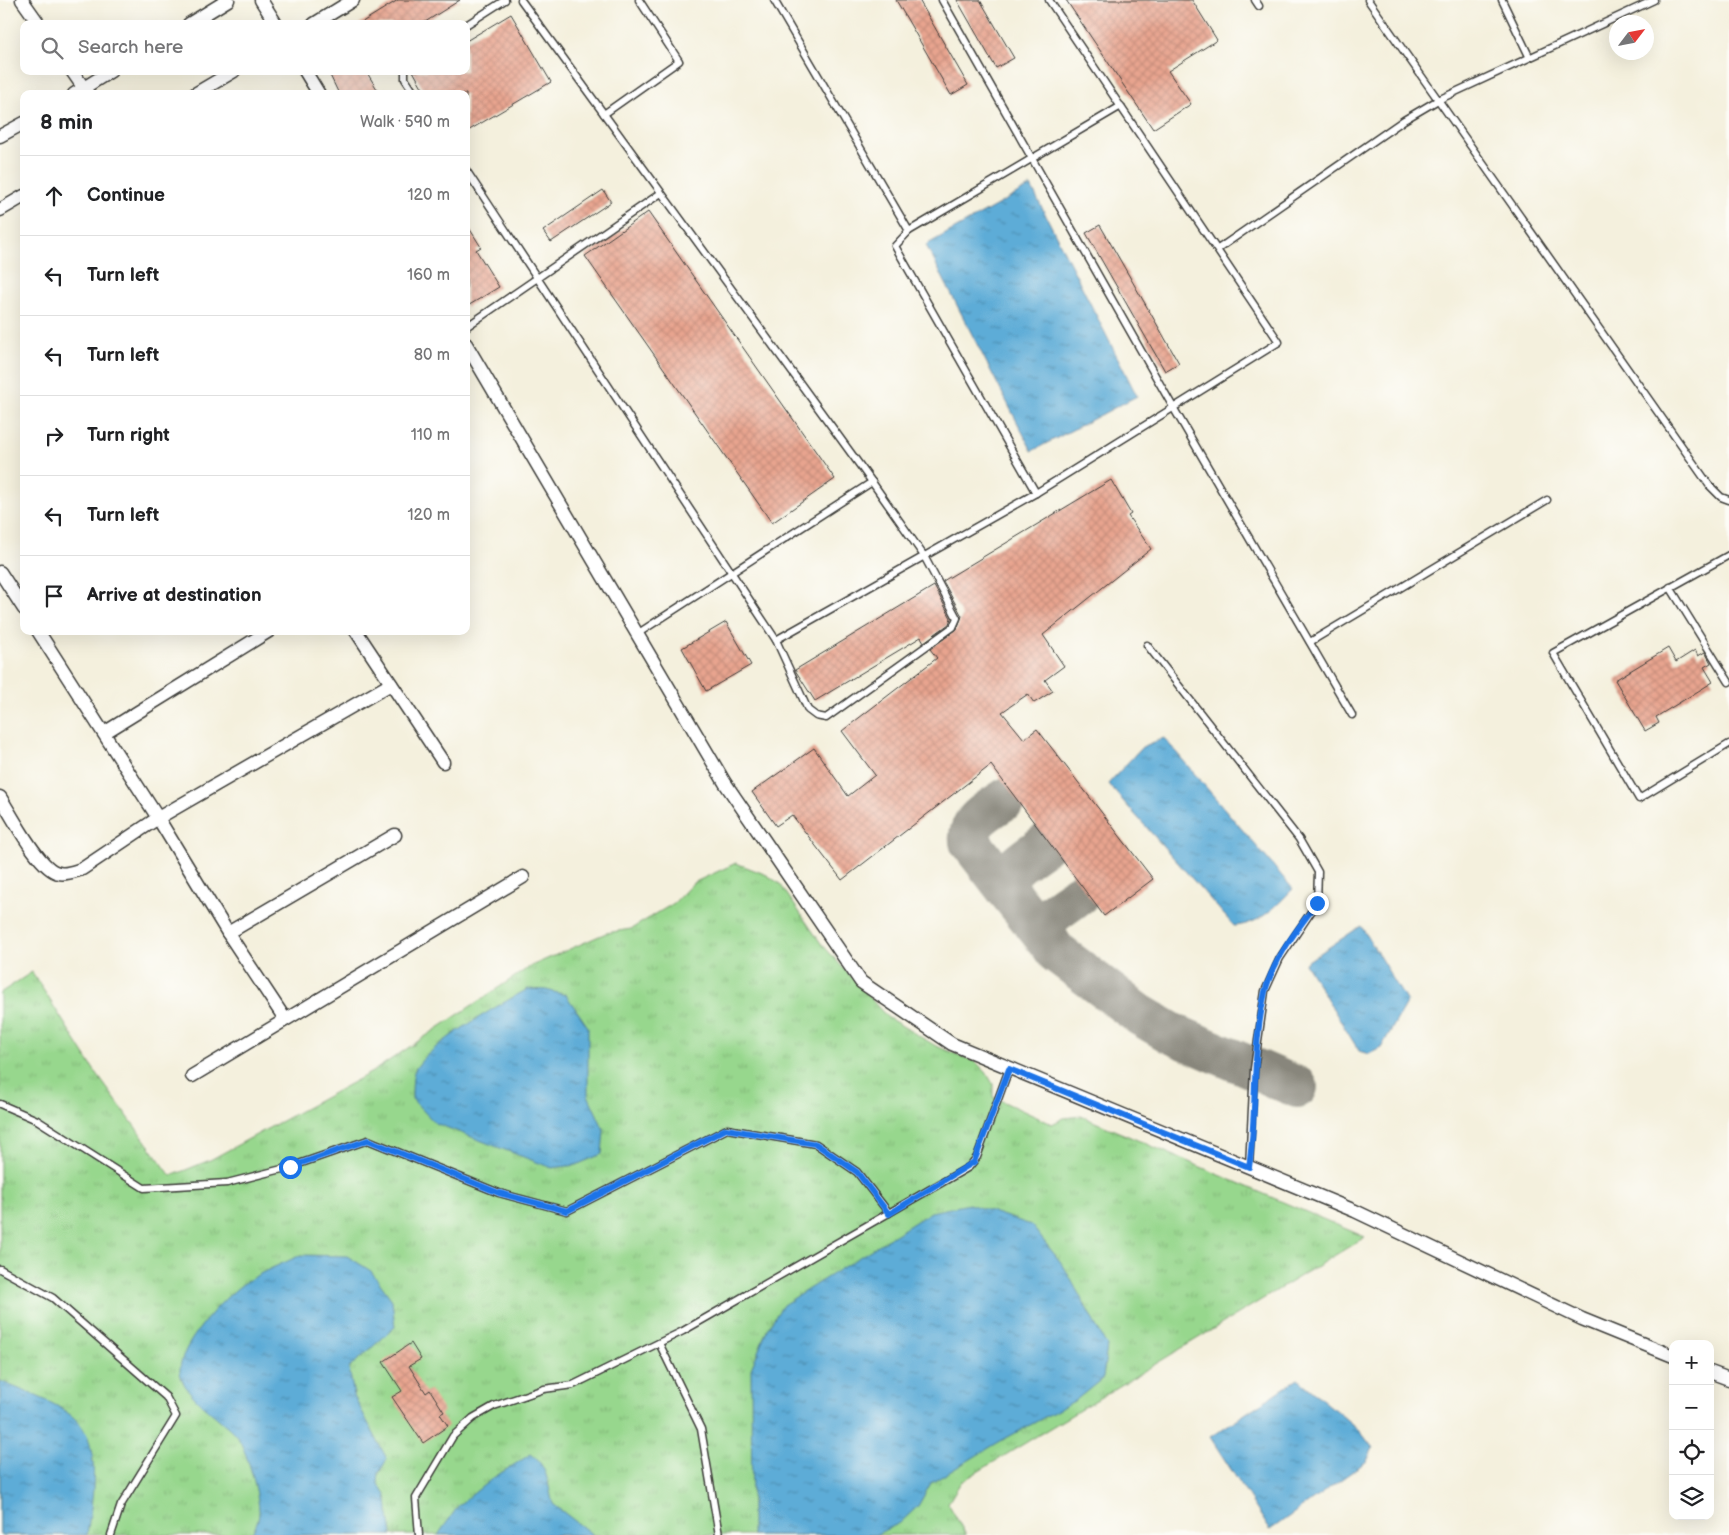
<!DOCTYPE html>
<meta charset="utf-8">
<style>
:root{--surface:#fff;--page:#f2f2f2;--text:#202124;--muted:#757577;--line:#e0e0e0}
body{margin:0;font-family:"Balsamiq Sans",sans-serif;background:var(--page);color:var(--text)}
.controls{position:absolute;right:15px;bottom:15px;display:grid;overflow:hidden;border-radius:10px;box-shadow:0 5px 20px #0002}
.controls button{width:45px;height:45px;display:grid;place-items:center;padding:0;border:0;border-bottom:1px solid var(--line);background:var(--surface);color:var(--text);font:25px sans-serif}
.compass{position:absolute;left:1609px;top:15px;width:45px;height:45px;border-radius:50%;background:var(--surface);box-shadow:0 5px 20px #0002;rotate:58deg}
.stop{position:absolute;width:15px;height:15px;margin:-11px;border:4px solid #1a73e8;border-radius:50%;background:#fff}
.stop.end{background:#1a73e8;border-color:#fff;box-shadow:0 1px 5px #0008}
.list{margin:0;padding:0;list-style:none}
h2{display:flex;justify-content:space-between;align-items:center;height:65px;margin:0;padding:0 20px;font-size:21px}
h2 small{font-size:16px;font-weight:400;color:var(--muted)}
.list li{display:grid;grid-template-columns:32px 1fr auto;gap:15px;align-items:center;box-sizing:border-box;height:80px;padding:0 20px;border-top:1px solid var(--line)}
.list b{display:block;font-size:19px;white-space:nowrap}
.list em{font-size:16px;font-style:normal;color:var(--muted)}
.icon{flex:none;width:28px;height:28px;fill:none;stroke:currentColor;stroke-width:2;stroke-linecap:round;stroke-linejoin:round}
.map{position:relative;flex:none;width:1729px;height:1535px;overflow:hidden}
.search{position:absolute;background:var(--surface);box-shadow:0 5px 20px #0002;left:20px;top:20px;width:450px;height:55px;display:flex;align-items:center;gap:12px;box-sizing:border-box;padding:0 18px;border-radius:10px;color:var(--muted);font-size:19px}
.panel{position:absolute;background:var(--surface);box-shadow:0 5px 20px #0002;left:20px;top:90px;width:450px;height:545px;border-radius:10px}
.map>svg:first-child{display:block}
.grass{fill:url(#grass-tufts);stroke:#5a7a54}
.water{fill:url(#water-ripples);stroke:#3c647a}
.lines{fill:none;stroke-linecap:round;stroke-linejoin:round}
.taxiway{stroke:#88867c;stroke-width:42}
.building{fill:url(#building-cross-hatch)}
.service-casing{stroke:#3c3c39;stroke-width:9}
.minor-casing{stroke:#3c3c39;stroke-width:15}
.service{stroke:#fff;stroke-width:6}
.minor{stroke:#fff;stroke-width:12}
.route{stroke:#1a73e8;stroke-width:6}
</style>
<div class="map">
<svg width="1729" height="1535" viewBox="0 0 1729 1535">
<defs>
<pattern id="grass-tufts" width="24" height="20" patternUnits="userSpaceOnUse" patternTransform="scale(1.25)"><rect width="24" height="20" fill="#97d78d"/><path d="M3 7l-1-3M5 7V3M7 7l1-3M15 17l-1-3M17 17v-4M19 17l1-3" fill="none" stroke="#82b879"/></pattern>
<pattern id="water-ripples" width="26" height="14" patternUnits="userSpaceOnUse" patternTransform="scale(1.25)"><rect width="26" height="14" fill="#5dacd7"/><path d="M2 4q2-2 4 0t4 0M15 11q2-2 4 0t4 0" fill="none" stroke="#4c8bae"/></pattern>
<pattern id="building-cross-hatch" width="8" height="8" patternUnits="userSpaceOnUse" patternTransform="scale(1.25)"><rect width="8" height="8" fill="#e8a48f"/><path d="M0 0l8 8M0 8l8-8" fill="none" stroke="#c68d7b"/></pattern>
</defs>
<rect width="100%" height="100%" fill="#fdfcf7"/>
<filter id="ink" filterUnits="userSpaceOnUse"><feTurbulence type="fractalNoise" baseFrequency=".02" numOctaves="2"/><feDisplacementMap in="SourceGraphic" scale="10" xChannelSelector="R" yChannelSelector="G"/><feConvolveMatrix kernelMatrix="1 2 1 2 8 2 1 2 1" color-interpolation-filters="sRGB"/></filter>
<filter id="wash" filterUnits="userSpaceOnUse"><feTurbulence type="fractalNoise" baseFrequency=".0096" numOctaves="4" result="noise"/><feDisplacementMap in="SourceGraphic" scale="20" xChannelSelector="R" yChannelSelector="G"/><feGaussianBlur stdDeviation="1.12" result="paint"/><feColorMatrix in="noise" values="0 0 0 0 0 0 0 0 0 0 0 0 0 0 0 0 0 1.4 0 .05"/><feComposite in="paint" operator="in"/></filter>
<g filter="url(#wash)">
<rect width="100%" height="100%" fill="#f4f0dd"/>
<polygon class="grass" points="736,863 767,875 780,884 820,942 887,1017 936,1046 976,1062 986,1072 993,1084 993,1097 1052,1124 1064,1118 1081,1116 1365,1237 961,1482 948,1503 966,1535 0,1535 0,993 32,972 96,1073 171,1176 210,1160 372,1072 531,966 606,933 631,929 674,903 693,883"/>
<g class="water">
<polygon points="1031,186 1137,396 1032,451 926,245"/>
<path d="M1164,738L1293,889C1275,907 1261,924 1234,926L1108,784L1142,747Z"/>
<polygon points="1361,926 1407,1002 1381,1048 1369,1054 1359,1051 1305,963"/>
<path d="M528,989L546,990L566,995L588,1027V1095L604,1130L602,1154L576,1165L552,1168L435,1123L412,1099C412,1091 412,1080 414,1072C424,1047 502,1003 528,989Z"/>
<polygon points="969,1204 1031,1225 1063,1265 1107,1346 1103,1378 1076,1400 999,1442 931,1483 918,1506 900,1523 875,1535 752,1535 751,1369 768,1327 783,1305 931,1212"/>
<path d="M301,1255L347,1256L371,1271L392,1300L395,1327L349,1368L354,1396L387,1459L379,1473L378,1483L386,1495L392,1535H251C254,1529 259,1520 259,1513C260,1497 246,1446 235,1434C221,1418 183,1396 180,1372C178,1346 223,1298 243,1284C260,1272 282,1264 301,1255Z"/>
<polygon points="1298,1379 1359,1430 1373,1448 1367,1461 1270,1530 1210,1437"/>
<path d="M0,1381C22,1391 55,1401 73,1417C104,1442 92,1501 87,1535H0Z"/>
<path d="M531,1454C549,1468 547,1483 553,1504L593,1535H438L459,1505L493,1478Z"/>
</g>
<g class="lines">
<g class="taxiway">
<path d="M1007,798C991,810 967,819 970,842L1007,890"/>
<path d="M1044,845C1029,857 1004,868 1007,890L1047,940"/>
<path d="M1078,895C1051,916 1031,920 1057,953L1140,1015L1171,1033L1297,1087"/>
</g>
</g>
<g id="blocks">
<g class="building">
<polygon points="398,0 460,0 422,24 359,24"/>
<polygon points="896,0 919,0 968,85 951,95"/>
<polygon points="957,0 980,0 1014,58 996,68"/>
<polygon points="1066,0 1192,0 1217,40 1168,71 1191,104 1153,129"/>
<polygon points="511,14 551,82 466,132 466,94 426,94 413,71 466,71 466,41"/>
<polygon points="328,71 366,71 380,94 339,94"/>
<polygon points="603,190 611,202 551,242 543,231"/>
<polygon points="648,212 835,479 772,523 585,256"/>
<polygon points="466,223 481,247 476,250 499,287 466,307"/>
<polygon points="1100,225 1179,363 1165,371 1086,233"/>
<polygon points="1111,480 1131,514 1128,516 1151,549 1043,635 1064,666 1045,680 1053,691 1034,703 1028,694 1002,712 1024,739 1037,729 1153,879 1104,916 991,765 842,880 792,815 776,826 752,792 814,748 848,796 875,775 842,731 937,658 930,649 957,629 962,616 943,581"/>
<polygon points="934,586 951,618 949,624 924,642 921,637 815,701 795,670"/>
<polygon points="726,622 751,665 706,691 682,648"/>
<polygon points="1668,648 1676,662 1695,650 1698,656 1705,652 1711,663 1704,667 1713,682 1656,717 1659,723 1645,731 1615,680"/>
<polygon points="411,1343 421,1359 409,1366 426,1393 430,1390 444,1412 440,1414 448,1426 423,1443 392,1397 402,1391 383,1362"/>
</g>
</g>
</g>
<g filter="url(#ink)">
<use href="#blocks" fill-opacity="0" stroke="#3c3c39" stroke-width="1"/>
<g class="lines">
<g class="service-casing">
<g id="service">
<polyline points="521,0 872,482 924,556 957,618 953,627 826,718 816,716 808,710 776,640"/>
<polyline points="774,0 909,231 895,246 1036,493 1279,342 1049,0"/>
<polyline points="942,0 1173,407 1352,715"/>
<polyline points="1255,0 1259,6"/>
<polyline points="1368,0 1709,485 1721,497 1729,500"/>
<polyline points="1502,0 1529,56"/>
<polyline points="466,25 505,0"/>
<polyline points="405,71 405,79 415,94"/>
<polyline points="604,114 679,61 639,0"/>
<polyline points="466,170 776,640 1036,493"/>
<polyline points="909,231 1121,106"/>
<polyline points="1218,249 1404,120 1438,100 1654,0"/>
<polyline points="466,327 661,193"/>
<polyline points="1729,555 1553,653 1639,799 1729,744"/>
<polyline points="1670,587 1729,682"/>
<polyline points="637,634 872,482"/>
<polyline points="1310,642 1547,500"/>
<polyline points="1147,645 1299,839 1318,872 1317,903 1280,958 1265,991 1254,1069 1249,1167"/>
<polyline points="0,1104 37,1120 144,1188 227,1183 290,1167 368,1140 499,1193 567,1211 727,1129 816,1144 857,1172 889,1213"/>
<polyline points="0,1269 53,1298 166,1397 176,1416 121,1505 111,1535"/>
<polyline points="659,1343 701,1429 719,1535"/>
<polyline points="419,1535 416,1498 453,1436 473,1418 494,1406 544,1389 573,1385 683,1331 969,1167 977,1157 1009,1069"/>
</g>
</g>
<g class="minor-casing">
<g id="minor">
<polyline points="22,0 39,24"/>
<polyline points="261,0 276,24"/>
<polyline points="189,24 228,0"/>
<polyline points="314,24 353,0"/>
<polyline points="72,71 88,94"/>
<polyline points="305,71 319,94"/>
<polyline points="74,94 111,71"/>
<polyline points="195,94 234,71"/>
<polyline points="0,136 24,123"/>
<polyline points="0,210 24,196"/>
<polyline points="466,344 725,783 861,982 952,1044 1355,1211 1582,1319 1673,1356"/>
<polyline points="0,572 24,609"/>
<polyline points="38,631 158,818 228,933 285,1019"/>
<polyline points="356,631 443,762"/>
<polyline points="104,733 269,631"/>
<path d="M0,797C11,814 40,871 59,873C66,875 75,871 82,869L158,818L391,684"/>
<polyline points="228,933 395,835"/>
<polyline points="192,1076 523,877"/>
<polyline points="1710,1372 1729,1379"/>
</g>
</g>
<use href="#service" class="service"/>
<use href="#minor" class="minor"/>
</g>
</g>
<g class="lines" filter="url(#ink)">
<path class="route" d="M290,1167L368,1140L499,1193L567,1211L726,1129L816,1144L857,1172L889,1214L974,1162L1009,1069L1249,1167C1258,1109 1251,1050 1265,992C1273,960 1297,929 1317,903"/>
</g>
</svg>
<div class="controls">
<button>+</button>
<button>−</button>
<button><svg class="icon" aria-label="locate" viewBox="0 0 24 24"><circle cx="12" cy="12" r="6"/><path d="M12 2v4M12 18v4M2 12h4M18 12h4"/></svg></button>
<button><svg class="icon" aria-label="layers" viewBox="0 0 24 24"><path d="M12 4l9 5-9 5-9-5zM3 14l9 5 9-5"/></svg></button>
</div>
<svg class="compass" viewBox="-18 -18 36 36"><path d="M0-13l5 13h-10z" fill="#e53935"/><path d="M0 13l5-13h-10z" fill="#757577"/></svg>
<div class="stop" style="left:290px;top:1167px"></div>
<div class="stop end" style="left:1317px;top:903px"></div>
<div class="search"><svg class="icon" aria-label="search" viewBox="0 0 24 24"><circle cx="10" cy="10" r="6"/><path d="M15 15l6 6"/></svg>Search here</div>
<section class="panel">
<h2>8 min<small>Walk · 590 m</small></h2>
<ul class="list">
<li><svg class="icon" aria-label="ahead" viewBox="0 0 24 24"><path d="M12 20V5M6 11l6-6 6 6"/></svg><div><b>Continue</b></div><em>120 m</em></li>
<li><svg class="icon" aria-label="left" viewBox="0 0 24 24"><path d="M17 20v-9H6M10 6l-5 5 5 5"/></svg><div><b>Turn left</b></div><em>160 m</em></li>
<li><svg class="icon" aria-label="left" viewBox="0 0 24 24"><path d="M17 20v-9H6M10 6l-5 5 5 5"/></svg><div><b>Turn left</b></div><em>80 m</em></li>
<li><svg class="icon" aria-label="right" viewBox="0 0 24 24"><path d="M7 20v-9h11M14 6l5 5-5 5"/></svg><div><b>Turn right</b></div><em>110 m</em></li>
<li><svg class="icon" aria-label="left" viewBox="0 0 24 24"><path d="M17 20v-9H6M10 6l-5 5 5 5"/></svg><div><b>Turn left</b></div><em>120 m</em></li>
<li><svg class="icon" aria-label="arrive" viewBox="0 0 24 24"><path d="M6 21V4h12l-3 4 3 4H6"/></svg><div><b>Arrive at destination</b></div></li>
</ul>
</section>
</div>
